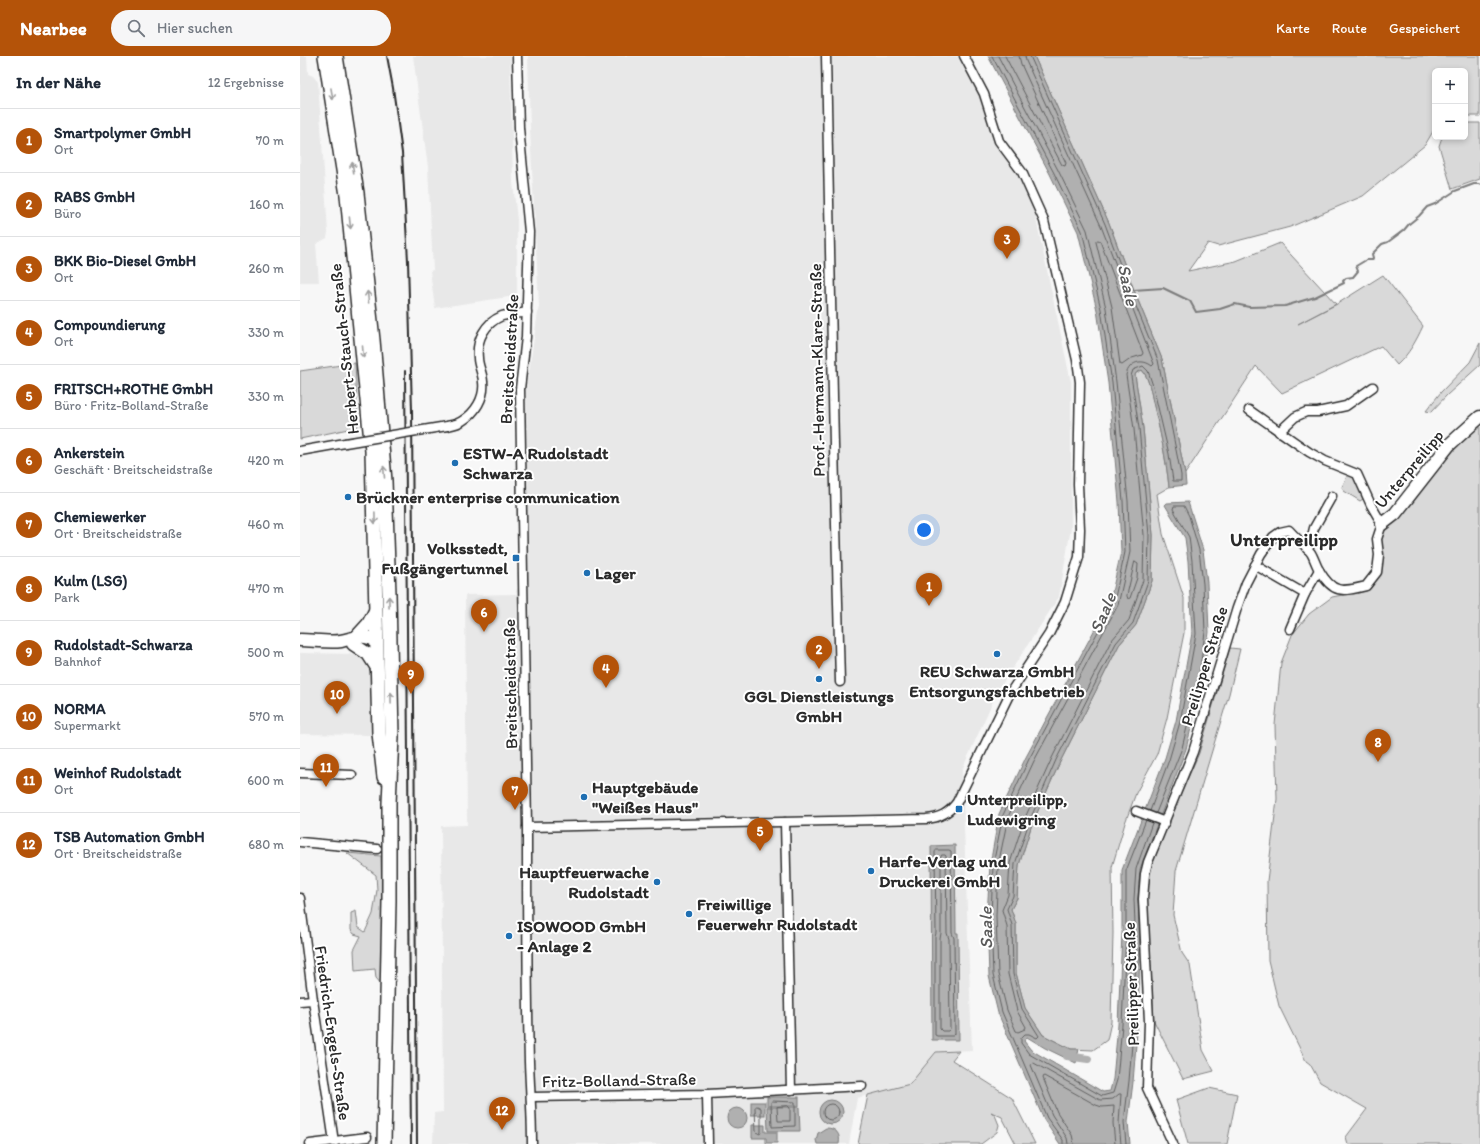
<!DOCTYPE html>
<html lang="de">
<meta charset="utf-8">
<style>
:root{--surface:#fff;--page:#f6f6f7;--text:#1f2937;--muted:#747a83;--line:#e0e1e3;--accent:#b45309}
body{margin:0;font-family:Itim,sans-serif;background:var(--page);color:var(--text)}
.controls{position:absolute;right:12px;top:12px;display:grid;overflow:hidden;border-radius:6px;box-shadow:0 2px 6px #0003}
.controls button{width:36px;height:36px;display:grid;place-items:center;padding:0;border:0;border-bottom:1px solid var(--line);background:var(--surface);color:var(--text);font:20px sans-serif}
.you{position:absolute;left:624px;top:474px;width:14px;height:14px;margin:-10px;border:3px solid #fff;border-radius:50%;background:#1a73e8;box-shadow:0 0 0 6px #1a73e833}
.badge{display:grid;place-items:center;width:26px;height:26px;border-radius:50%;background:var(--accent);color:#fff;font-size:13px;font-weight:700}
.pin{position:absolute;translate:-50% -33px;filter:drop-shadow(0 1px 2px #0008)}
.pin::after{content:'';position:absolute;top:21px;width:14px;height:12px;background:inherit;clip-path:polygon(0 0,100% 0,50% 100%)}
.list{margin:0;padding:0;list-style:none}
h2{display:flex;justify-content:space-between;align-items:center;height:52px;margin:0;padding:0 16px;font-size:17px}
h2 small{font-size:13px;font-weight:400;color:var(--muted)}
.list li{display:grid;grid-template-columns:26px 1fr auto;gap:12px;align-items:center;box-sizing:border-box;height:64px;padding:0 16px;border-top:1px solid var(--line)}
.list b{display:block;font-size:15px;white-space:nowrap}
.list p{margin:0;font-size:13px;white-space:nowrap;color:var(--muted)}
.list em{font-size:13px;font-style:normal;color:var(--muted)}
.icon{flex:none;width:22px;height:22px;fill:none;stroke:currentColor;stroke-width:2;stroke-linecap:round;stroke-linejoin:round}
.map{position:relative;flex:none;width:1180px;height:1088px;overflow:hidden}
header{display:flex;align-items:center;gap:24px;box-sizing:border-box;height:56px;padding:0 20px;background:var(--accent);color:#fff}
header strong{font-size:19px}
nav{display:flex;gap:22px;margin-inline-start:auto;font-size:14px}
.search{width:280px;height:36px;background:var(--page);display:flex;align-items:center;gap:10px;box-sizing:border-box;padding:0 14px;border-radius:22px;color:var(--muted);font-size:15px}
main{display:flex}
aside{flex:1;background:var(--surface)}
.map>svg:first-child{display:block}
.built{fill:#e8e8e8}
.green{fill:#d9d9d9;stroke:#828282}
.water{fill:#b0b0b0;stroke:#7b7b7b}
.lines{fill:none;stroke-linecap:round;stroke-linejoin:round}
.shore{stroke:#606060;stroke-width:1}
.stream{stroke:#7b7b7b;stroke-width:2}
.canal{stroke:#b0b0b0;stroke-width:8}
.street-casing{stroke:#2b2b2b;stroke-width:11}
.secondary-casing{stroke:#2b2b2b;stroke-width:15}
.primary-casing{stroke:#2b2b2b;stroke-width:16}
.street{stroke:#fff;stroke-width:8}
.secondary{stroke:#fff;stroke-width:12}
.primary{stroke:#fff;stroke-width:13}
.rail{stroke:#2b2b2b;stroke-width:2}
.street-bridge-casing{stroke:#2b2b2b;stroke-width:11;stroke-linecap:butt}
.street-bridge{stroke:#fff;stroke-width:8}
.oneway{stroke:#a0a0a0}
.poi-dot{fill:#1f6fb2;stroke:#fff;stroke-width:1.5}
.labels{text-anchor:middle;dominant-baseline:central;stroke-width:4;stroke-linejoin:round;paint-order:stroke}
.street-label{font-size:17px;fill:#2b2b2b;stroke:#fff}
.poi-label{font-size:17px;font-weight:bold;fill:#2b2b2b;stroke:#fff;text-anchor:start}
.water-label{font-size:18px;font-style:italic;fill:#5a5a5a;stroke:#fff}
.quarter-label{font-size:19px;font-weight:bold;fill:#2b2b2b;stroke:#fff}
</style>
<header>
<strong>Nearbee</strong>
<div class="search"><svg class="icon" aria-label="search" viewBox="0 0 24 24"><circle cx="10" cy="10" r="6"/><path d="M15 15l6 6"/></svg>Hier suchen</div>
<nav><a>Karte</a><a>Route</a><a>Gespeichert</a></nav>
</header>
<main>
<aside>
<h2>In der Nähe<small>12 Ergebnisse</small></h2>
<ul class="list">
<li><span class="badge">1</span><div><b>Smartpolymer GmbH</b><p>Ort</p></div><em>70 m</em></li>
<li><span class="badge">2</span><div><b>RABS GmbH</b><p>Büro</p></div><em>160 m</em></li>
<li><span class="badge">3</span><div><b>BKK Bio-Diesel GmbH</b><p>Ort</p></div><em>260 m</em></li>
<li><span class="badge">4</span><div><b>Compoundierung</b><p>Ort</p></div><em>330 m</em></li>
<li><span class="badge">5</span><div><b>FRITSCH+ROTHE GmbH</b><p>Büro · Fritz-Bolland-Straße</p></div><em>330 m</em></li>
<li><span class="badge">6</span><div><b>Ankerstein</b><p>Geschäft · Breitscheidstraße</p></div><em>420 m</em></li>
<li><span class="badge">7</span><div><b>Chemiewerker</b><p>Ort · Breitscheidstraße</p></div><em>460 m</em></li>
<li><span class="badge">8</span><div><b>Kulm (LSG)</b><p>Park</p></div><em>470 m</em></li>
<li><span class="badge">9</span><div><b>Rudolstadt-Schwarza</b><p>Bahnhof</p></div><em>500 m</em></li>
<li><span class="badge">10</span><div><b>NORMA</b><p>Supermarkt</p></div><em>570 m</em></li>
<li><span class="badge">11</span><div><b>Weinhof Rudolstadt</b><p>Ort</p></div><em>600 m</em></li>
<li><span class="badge">12</span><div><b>TSB Automation GmbH</b><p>Ort · Breitscheidstraße</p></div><em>680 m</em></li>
</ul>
</aside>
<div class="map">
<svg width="1180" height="1088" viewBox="0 0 1180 1088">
<rect width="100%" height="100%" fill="#f7f7f7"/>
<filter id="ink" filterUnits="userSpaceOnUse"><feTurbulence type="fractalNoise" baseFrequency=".025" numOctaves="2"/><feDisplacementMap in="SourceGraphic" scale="8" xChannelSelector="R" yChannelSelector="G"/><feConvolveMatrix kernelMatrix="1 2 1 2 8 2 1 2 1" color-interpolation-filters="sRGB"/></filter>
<g filter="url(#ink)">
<g class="built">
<polygon points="0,0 7,0 8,18 13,20 18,26 28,176 27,182 16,188 19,226 0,226"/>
<polygon points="113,0 210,0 213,126 217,164 217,242 208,241 135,252 130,215 133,214 128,111"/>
<polygon points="228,0 657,0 679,40 691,77 698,92 714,110 723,125 730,142 736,163 771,326 771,472 759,541 697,636 662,714 672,994 636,996 611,1028 557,1042 549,1088 133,1088 134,1057 143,1056 141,770 167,769 165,539 217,538 216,535 227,516 226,334 239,250 230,74"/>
<polygon points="0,597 57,598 67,604 72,616 73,679 0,678"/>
</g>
<g class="green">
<path d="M734,0H1180V60H1165V15H1135V72L1125,89L1063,140L990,171L918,190L908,187L888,215L936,205L980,187L1036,248L998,268L1037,248L1083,219L1123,270C1116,285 1109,298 1097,309L1081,290L982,337L956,310L885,418L862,303L837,242L809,167Z"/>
<polygon points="1170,67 1180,67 1180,123 1152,133 1139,90 1142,81 1165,81 1165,69"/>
<polygon points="1180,287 1180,309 1147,339 1131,356 1126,355 1141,336 1170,306"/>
<polygon points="55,307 58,371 0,383 0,315"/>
<path d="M842,314C849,322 851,336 853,346C860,374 866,402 869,431L857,438L863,478L884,542V577L867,662L857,698L836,737L825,767L812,811L813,877L811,966L807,984L793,994L771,993L743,979L725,952L716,917V868L711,853L717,842L719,809L732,768L760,706L819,589L836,569L852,525L853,479L843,372L835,319L836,317Z"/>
<polygon points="1180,369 1180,1088 1048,1088 1046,1081 1067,1053 1020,1026 1010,1008 1006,1005 979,950 968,904 967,825 977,743 975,669 981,607 992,579 1009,558 1032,541 1059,536 1071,532 1081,516 1083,496 1081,482 1084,472 1106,453 1160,387"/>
<polygon points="1048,418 1056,422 1066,441 1060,445 1044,435 1042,431"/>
<polygon points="930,592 940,593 929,638 876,815 873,859 882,897 890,909 903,994 914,1015 883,1023 854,965 847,842 850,815 868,767 899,697"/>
<polygon points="47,797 81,800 83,879 82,929 76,922 75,913 55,915 54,894 61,880 54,878 51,874 51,857 56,855 58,871 65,876 73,858 77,834 76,819"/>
<polygon points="659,995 652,1004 712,1042 735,1088 716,1088 702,1061 691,1056 695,1059 699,1069 697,1076 681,1088 558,1088 568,1039 610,1028 636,996"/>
<polygon points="909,1032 937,1038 927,1088 888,1088 876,1044"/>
</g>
<g class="water">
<path d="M688,0H734L809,167L837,242L862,303L885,418L886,429L869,431C866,402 860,374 853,346C851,337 849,321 842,314L836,317L835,319L843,372L853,479L852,525L836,569L819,589L760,706L732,768L719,809L717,842L711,853L716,868V917L725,952L743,979L771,993H779L776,1007L745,992L727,981L724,985L731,994L803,1036L810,1035L813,1023L818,969L822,877V814L865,702L876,665L892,577L888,505L885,482L865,449L867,447L888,446L903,494L907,527L909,576L903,622L886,693L840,813L838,843L840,894L838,963L833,1026L828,1066L830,1088H760L744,1064L698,957L689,920L687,860L690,809L699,758L726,701L810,545L821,496L819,446L808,327L797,254L778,176L750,118Z"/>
<polygon points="655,789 656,877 658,877 659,984 632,984 631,790"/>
<rect x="467" y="1041" width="32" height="9"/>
<circle cx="531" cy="1056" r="12"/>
<rect x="451" y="1046" width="14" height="13"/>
<polygon points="467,1051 499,1051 500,1075 468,1075"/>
<circle cx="437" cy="1062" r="10"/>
<polygon points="452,1069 465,1069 465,1076 477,1076 477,1087 466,1087 466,1082 452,1082"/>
<path d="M526,1072C536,1072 541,1078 539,1088H517L516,1084L518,1077Z"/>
</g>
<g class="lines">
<g class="shore">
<polyline points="692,0 754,117 782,175 801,253 812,327 823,445 825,496 814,546 729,703 703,759 693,809 691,860 693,919 702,956 747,1062 763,1084 763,1088"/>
<path d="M698,0L758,114L787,174L806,252L816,326L828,445L830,496L818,549L734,705L708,761L698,810L696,860L698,918L707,954L716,975L718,976L725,973L726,971L717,955L708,918L707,870L702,854L708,839L710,807L724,764L752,702L811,585L829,564L843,524L844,479L834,373L826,319C829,306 842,302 852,310L854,308L801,170L726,5L725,0"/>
<polyline points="705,0 762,109 765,110 766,107 721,8 719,0"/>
<polyline points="730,0 805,168 833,243 858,304 881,419 881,425 873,425 869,398 853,330 848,315 843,310 833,314 831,320 839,372 849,479 848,525 833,567 816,587 756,704 729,766 715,808 713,840 707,853 712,869 713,918 722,953 739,980 737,982 729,978 725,978 721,982 721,987 729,998 802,1040 813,1037 817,1024 822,969 826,877 826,815 846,764"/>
<polygon points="798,184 800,185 843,297 842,299 832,302 822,309 820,308 812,251 796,186"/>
<polygon points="835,506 838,508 837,522 830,542 828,543 827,540"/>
<polyline points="850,755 869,704 880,666 896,578 892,505 889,481 873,453 874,450 884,450 889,460 899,494 903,528 905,576 899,621 882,692 856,757"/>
<polygon points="637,794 649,794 651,795 652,877 654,882 655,978 653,980 637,980 635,979 635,881 636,877 635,796"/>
<polygon points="642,799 645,799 646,800 647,877 649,883 650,973 648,975 642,975 640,973 640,883 641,877 641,801"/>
<polygon points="472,1045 495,1046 495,1070 472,1071 471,1047"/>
<circle cx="531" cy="1056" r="8"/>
<polygon points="457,1050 461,1052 461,1076 460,1078 456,1076 455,1052"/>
<polygon points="488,1050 490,1052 490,1065 478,1065 477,1051"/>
<polyline points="768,1088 767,1082 752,1059 731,1009 732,1006 800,1044 813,1043 819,1038 821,1038 819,1067 821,1088"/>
<polyline points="774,1088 772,1079 757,1056 743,1022 744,1020 796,1049 802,1051 814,1050 813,1067 815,1088"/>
<polyline points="826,1088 824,1066 829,1025 834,963 836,895 834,843 836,813 852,767"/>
</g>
<polyline class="stream" points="833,234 863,232 890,245 896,256 920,253 935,248 949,251 985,250 1015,241 1044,227 1043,225 1046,222 1053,221 1058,215 1056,210 1066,204 1072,204 1073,202 1072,198 1082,188 1088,186 1104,174 1109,168 1119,160 1127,151 1135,148 1155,135 1174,128 1180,128"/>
<polyline class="canal" points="767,1000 788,1003"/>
<g class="street-casing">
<g id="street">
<path d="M217,0L219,72L229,176L226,281L220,333L227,771C227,849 227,927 229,1006C230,1033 232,1060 232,1088"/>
<polyline points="526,0 534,389 540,626"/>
<path d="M147,370C152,369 158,368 162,365C175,357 185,342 183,326C183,318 178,310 178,302C176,284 185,267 202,260C210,258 219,258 227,256"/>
<polyline points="979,376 995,361 1006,356 1018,356 1046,350 1073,331"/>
<polyline points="0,395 45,387"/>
<polyline points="1007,493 1010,488 1014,472 1032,440"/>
<polyline points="955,509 1005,538"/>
<polyline points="990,573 1005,538 1019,514"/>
<polyline points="0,717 52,719"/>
<polyline points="836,755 865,766"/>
<polyline points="485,766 491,1034"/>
<path d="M227,771L626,763C640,762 649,757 657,746L710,637L749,578L765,546L779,501L780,473L778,428L780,326L777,304L744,165L722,116L699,85L684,38L664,0"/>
<polyline points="0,786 77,793"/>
<polyline points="0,842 13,944 34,1086"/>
<polyline points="0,945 13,944"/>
<polyline points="407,1038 408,1088"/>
<polyline points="232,1041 407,1038 562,1030"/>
<polyline points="10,1088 67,1081"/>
<path d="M873,1088L847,1032L849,965L843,843L845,818L848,806L893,696L937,552L946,527L961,498L973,481L980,476L989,474C996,482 1005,489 1011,497C1014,502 1016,509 1019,514C1033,538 1041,536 1066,530L1077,516L1079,499L1077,483L1082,468L1071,449L1057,418L1025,405L1009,396L949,354"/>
</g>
</g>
<g class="secondary-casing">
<g id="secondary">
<polyline points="1082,468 1095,458 1149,389 1180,361"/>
<polyline points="57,580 68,568 76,553"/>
<path d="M0,584C12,584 30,587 41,585C56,582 61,577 77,585"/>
<polyline points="53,588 68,598 77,612"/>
</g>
</g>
<g class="primary-casing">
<g id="primary">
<polyline points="25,0 47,139 72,395 79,677 84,721"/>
<polyline points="36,0 57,137 73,284 85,425 89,538 92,681 89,747 89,845 84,1088"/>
</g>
</g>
<use href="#street" class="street"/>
<use href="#secondary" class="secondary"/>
<use href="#primary" class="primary"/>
<g class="rail">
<polyline points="87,0 93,32 102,97 108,205 112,355 117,1088"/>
<polyline points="105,315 111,1088"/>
</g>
<g class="street-bridge-casing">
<polyline id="street-bridge" points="45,387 147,370"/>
</g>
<use href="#street-bridge" class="street-bridge"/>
</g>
<defs><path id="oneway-shaft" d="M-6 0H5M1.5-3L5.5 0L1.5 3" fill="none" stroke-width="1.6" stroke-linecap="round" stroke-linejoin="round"/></defs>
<g class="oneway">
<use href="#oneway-shaft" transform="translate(32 38) rotate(80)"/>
<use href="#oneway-shaft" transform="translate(53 112) rotate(-98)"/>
<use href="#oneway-shaft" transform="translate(50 167) rotate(84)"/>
<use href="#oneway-shaft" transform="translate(68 241) rotate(-96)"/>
<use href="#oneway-shaft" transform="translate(63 296) rotate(85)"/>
<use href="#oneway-shaft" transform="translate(84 416) rotate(-95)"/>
<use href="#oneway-shaft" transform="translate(75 462) rotate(89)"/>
<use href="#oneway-shaft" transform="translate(89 546) rotate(-91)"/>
<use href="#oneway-shaft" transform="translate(91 642) rotate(-91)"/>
</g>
</g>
<g class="poi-dot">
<circle cx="155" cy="407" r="4"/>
<circle cx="48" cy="441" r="4"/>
<rect x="212" y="498" width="8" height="8" rx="2"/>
<circle cx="287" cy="517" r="4"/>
<circle cx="697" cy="598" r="4"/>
<circle cx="519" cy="623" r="4"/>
<circle cx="284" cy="741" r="4"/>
<rect x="655" y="749" width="8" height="8" rx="2"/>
<circle cx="571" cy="815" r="4"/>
<circle cx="357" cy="826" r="4"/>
<circle cx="389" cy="858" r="4"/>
<circle cx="209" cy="880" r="4"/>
</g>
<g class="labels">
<g class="street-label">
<text transform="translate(44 293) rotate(-96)">Herbert-Stauch-Straße</text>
<text transform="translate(209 303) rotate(-87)">Breitscheidstraße</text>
<text transform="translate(517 314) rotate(-91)">Prof.-Hermann-Klare-Straße</text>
<text transform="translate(1109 413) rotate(-50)">Unterpreilipp</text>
<text transform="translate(904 610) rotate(-73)">Preilipper Straße</text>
<text transform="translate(210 628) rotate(-91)">Breitscheidstraße</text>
<text transform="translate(831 928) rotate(-92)">Preilipper Straße</text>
<text transform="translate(33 977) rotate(82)">Friedrich-Engels-Straße</text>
<text transform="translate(319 1024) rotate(-1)">Fritz-Bolland-Straße</text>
</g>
<g class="poi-label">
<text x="163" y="397">ESTW-A Rudolstadt<tspan x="163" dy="20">Schwarza</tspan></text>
<text x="56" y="441">Brückner enterprise communication</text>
<text x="208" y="492" text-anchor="end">Volksstedt,<tspan x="208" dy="20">Fußgängertunnel</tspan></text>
<text x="295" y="517">Lager</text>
<text x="697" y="615" text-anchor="middle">REU Schwarza GmbH<tspan x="697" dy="20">Entsorgungsfachbetrieb</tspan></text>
<text x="519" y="640" text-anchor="middle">GGL Dienstleistungs<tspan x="519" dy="20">GmbH</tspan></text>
<text x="292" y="731">Hauptgebäude<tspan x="292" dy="20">"Weißes Haus"</tspan></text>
<text x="667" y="743">Unterpreilipp,<tspan x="667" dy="20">Ludewigring</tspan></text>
<text x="579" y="805">Harfe-Verlag und<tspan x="579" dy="20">Druckerei GmbH</tspan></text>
<text x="349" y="816" text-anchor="end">Hauptfeuerwache<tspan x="349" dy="20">Rudolstadt</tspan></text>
<text x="397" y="848">Freiwillige<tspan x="397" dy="20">Feuerwehr Rudolstadt</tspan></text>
<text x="217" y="870">ISOWOOD GmbH<tspan x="217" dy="20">- Anlage 2</tspan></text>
</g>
<g class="water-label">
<text transform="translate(828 229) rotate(78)">Saale</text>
<text transform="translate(803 557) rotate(-67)">Saale</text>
<text transform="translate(686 872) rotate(-91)">Saale</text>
</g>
<g class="quarter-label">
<text x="984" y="483">Unterpreilipp</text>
</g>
</g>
</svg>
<div class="controls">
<button>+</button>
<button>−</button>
</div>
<div class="you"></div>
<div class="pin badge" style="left:629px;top:550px">1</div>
<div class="pin badge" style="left:519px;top:613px">2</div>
<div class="pin badge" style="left:707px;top:203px">3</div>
<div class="pin badge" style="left:306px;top:632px">4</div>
<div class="pin badge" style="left:460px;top:795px">5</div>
<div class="pin badge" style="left:184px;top:576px">6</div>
<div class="pin badge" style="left:215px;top:754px">7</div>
<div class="pin badge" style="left:1078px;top:706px">8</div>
<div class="pin badge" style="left:111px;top:638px">9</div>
<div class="pin badge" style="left:37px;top:658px">10</div>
<div class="pin badge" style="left:26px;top:731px">11</div>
<div class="pin badge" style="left:202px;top:1074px">12</div>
</div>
</main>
